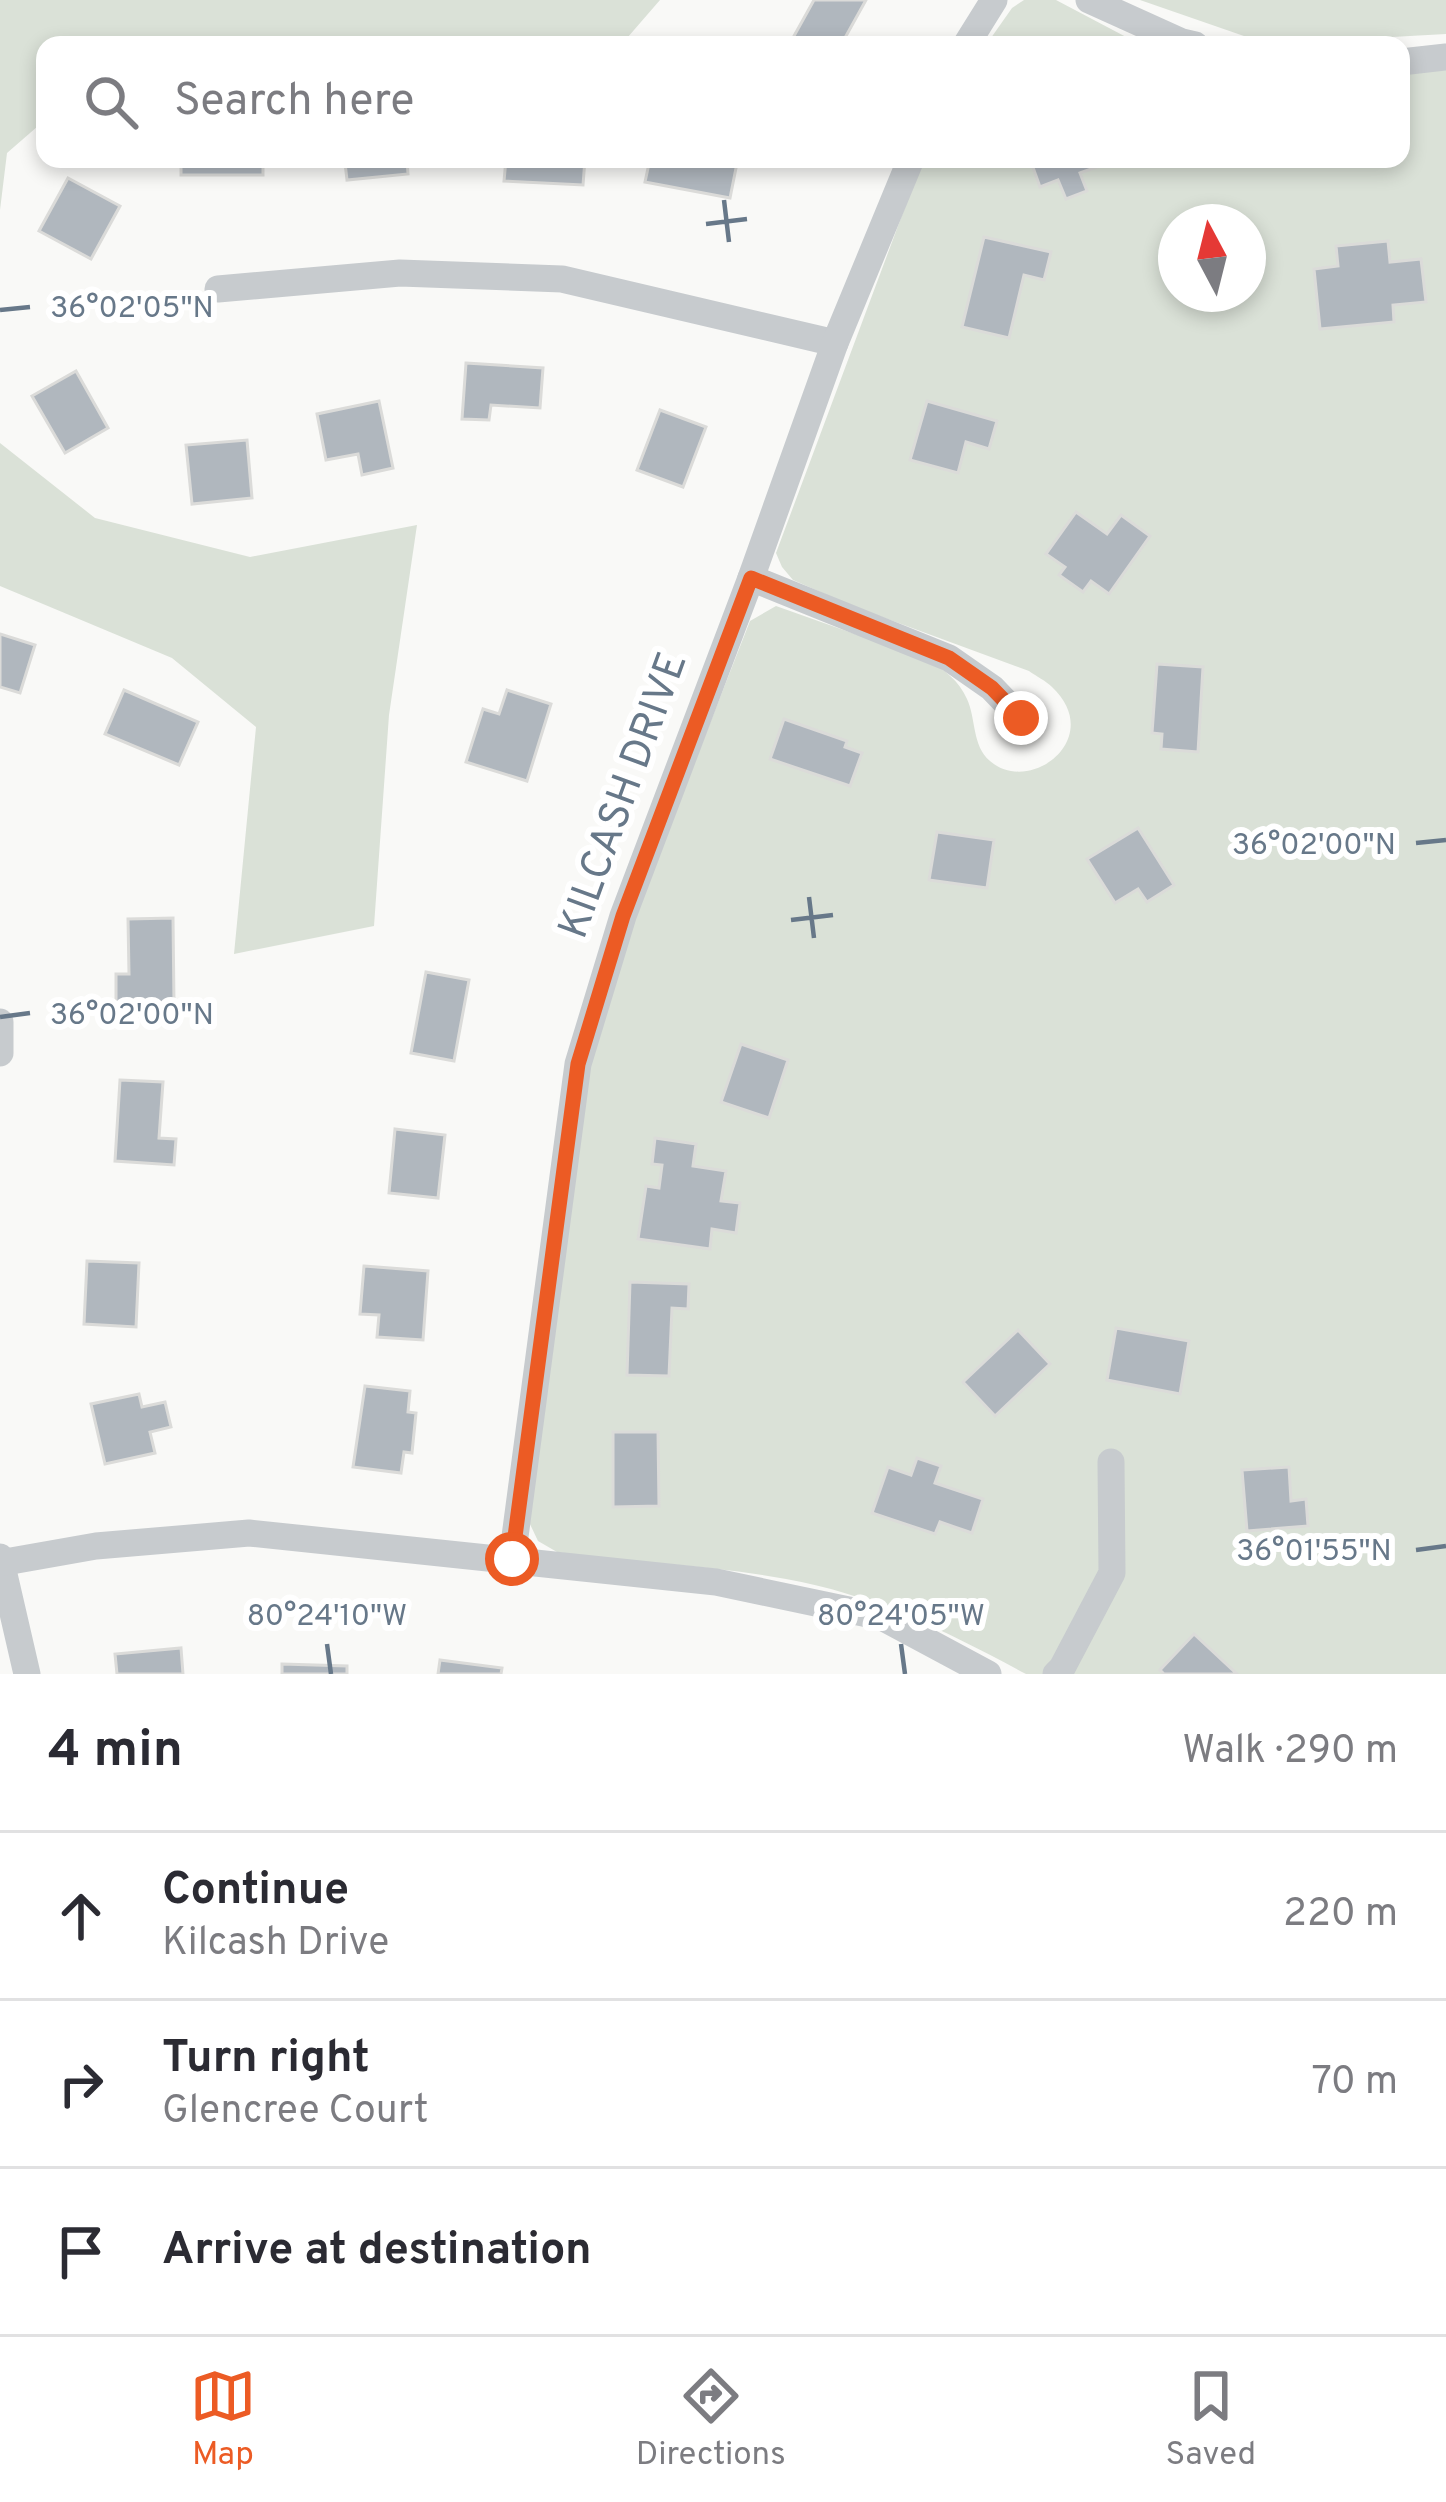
<!DOCTYPE html>
<meta charset="utf-8">
<style>
:root{--surface:#fff;--page:#f2f2f3;--text:#2b2b33;--muted:#7c7c81;--line:#e1e1e2;--accent:#ec5b24}
body{margin:0;font-family:Overpass,sans-serif;background:var(--page);color:var(--text)}
.compass{position:absolute;left:1158px;top:204px;width:108px;height:108px;border-radius:50%;background:var(--surface);box-shadow:0 6px 18px #0003;rotate:353deg}
.stop{position:absolute;width:36px;height:36px;margin:-27px;border:9px solid #ec5b24;border-radius:50%;background:#fff}
.stop.end{background:#ec5b24;border-color:#fff;box-shadow:0 3px 12px #0008}
.list{margin:0;padding:0;list-style:none}
h2{display:flex;justify-content:space-between;align-items:center;height:156px;margin:0;padding:0 48px;font-size:51px}
h2 small{font-size:39px;font-weight:400;color:var(--muted)}
.list li{display:grid;grid-template-columns:78px 1fr auto;gap:36px;align-items:center;box-sizing:border-box;height:168px;padding:0 48px;border-top:3px solid var(--line)}
.list b{display:block;font-size:45px;white-space:nowrap}
.list p{margin:0;font-size:39px;white-space:nowrap;color:var(--muted)}
.list em{font-size:39px;font-style:normal;color:var(--muted)}
.icon{flex:none;width:66px;height:66px;fill:none;stroke:currentColor;stroke-width:2;stroke-linecap:round;stroke-linejoin:round}
.map{position:relative;flex:none;width:1446px;height:1674px;overflow:hidden}
.search{position:absolute;background:var(--surface);box-shadow:0 6px 18px #0003;left:36px;right:36px;top:36px;height:132px;display:flex;align-items:center;gap:30px;box-sizing:border-box;padding:0 42px;border-radius:24px;color:var(--muted);font-size:45px}
.sheet{height:660px;background:var(--surface)}
nav{display:flex;justify-content:space-around;align-items:center;box-sizing:border-box;height:168px;border-top:3px solid var(--line);background:var(--surface);font-size:33px;color:var(--muted)}
nav a{display:grid;justify-items:center;gap:6px}
nav .on{color:var(--accent)}
.map>svg:first-child{display:block}
.green{fill:#dae1d7;fill-rule:evenodd}
.building{fill:#b0b7be;stroke:#dbdbd9;stroke-width:3}
.lines{fill:none;stroke-linecap:round;stroke-linejoin:round}
.minor{stroke:#c7cbce;stroke-width:27}
.route{stroke:#ec5b24;stroke-width:15}
.ticks{fill:none;stroke:#677889;stroke-width:4.5}
.labels{text-anchor:middle;dominant-baseline:central;stroke-width:12;stroke-linejoin:round;paint-order:stroke}
.street-label{font-size:42px;fill:#677889;stroke:#fff}
.ticks-label{font-size:30px;text-anchor:middle;fill:#677889;stroke:#fff;stroke-width:12;stroke-linejoin:round;paint-order:stroke}
</style>
<div class="map">
<svg width="1446" height="1674" viewBox="0 0 1446 1674">
<rect width="100%" height="100%" fill="#f9f9f7"/>
<g class="green">
<polygon points="0,0 660,0 621,45 45,45 45,120 7,153 0,210"/>
<polygon points="1024,0 1056,0 1128,38 1155,45 986,45 1012,8"/>
<polygon points="1140,0 1446,0 1446,34 1267,44"/>
<path d="M1446,70V1674H1026C950,1633 872,1594 786,1579C711,1565 633,1563 557,1552L538,1541L529,1522L585,1081L624,943L750,621L776,606L928,660C944,669 959,681 967,699C976,718 972,746 990,761C1030,796 1106,738 1052,687C1046,681 1036,676 1029,671L855,607L793,580L782,567L776,553L923,159H1401V73ZM1176,222H1248V294H1176Z"/>
<polygon points="0,443 95,518 250,557 417,525 389,715 374,926 234,954 256,727 172,658 0,586"/>
</g>
<g class="building">
<polygon points="814,0 866,0 841,45 789,45"/>
<rect x="181" y="159" width="82" height="16"/>
<polygon points="329,159 407,159 408,174 347,180 345,163 330,165"/>
<polygon points="506,159 585,159 583,185 504,181"/>
<polygon points="650,159 714,159 737,163 730,198 645,182"/>
<polygon points="1030,159 1119,159 1080,173 1087,191 1066,199 1058,180 1040,187"/>
<polygon points="68,178 120,206 91,259 39,231"/>
<polygon points="984,237 1051,252 1044,280 1024,275 1009,338 962,327"/>
<polygon points="1388,241 1390,262 1421,259 1426,302 1393,305 1394,322 1320,329 1314,269 1338,266 1336,246"/>
<polygon points="466,363 543,368 540,408 491,405 489,420 462,419"/>
<polygon points="76,371 108,428 65,453 32,396"/>
<polygon points="379,401 393,468 362,475 358,454 326,460 317,414"/>
<polygon points="927,401 997,421 989,449 966,442 958,473 910,460"/>
<polygon points="660,410 706,427 683,487 637,470"/>
<polygon points="247,440 252,498 192,504 186,445"/>
<polygon points="1076,512 1107,534 1121,515 1150,536 1109,594 1091,581 1083,592 1059,575 1065,567 1046,554"/>
<polygon points="0,634 35,645 20,693 0,687"/>
<polygon points="1157,664 1203,667 1198,752 1161,749 1162,734 1152,733"/>
<polygon points="124,690 198,722 179,765 105,734"/>
<polygon points="507,690 551,704 527,781 466,762 483,709 499,714"/>
<polygon points="784,719 847,741 845,747 862,753 850,786 770,759"/>
<polygon points="1138,828 1174,885 1147,902 1138,889 1115,903 1087,859"/>
<polygon points="937,832 994,840 987,888 929,880"/>
<polygon points="173,918 174,1004 116,1005 116,974 129,974 128,919"/>
<polygon points="426,972 469,980 454,1061 411,1053"/>
<polygon points="741,1044 788,1060 769,1118 721,1102"/>
<polygon points="120,1080 163,1082 159,1138 176,1139 174,1165 115,1161"/>
<polygon points="395,1129 445,1135 438,1198 389,1193"/>
<polygon points="655,1138 696,1144 693,1166 726,1171 721,1201 740,1203 736,1233 712,1229 710,1249 638,1239 646,1186 659,1188 662,1165 652,1164"/>
<polygon points="87,1261 139,1263 136,1327 84,1324"/>
<polygon points="364,1266 428,1271 423,1340 377,1337 379,1315 360,1314"/>
<polygon points="630,1282 689,1284 688,1309 672,1308 669,1376 627,1375"/>
<polygon points="1116,1328 1189,1341 1180,1394 1107,1380"/>
<polygon points="1018,1330 1050,1364 995,1416 963,1382"/>
<polygon points="365,1386 410,1391 408,1412 416,1413 412,1453 404,1452 401,1473 353,1467"/>
<polygon points="139,1394 142,1407 165,1402 171,1427 150,1432 155,1453 105,1464 91,1404"/>
<polygon points="613,1432 658,1432 659,1506 613,1507"/>
<polygon points="917,1458 941,1466 935,1483 983,1499 972,1533 940,1522 935,1534 872,1513 888,1467 911,1475"/>
<polygon points="1289,1467 1291,1501 1306,1499 1308,1526 1247,1531 1242,1470"/>
<polygon points="1194,1634 1237,1674 1164,1674 1160,1670"/>
<polygon points="181,1648 183,1674 117,1674 115,1654"/>
<polygon points="440,1660 502,1668 501,1674 438,1674"/>
<polygon points="282,1664 347,1666 347,1674 282,1674"/>
</g>
<g class="lines">
<g class="minor">
<polyline points="1089,0 1182,42 1195,45"/>
<polyline points="966,45 994,0"/>
<polyline points="1401,62 1446,57"/>
<polyline points="218,289 400,273 562,279 835,343"/>
<polyline points="751,578 949,658 992,688 1021,718"/>
<polyline points="0,1022 0,1053"/>
<polyline points="0,1557 27,1674"/>
<polyline points="512,1559 578,1064 623,916 751,578 835,343 911,159"/>
<polyline points="0,1563 96,1546 249,1533 716,1582 882,1617 988,1674"/>
<polyline points="1056,1674 1062,1668 1112,1573 1111,1462"/>
</g>
</g>
<g class="lines">
<polyline class="route" points="512,1559 578,1064 623,916 751,578 949,658 992,688 1021,718"/>
</g>
<path class="ticks" d="M724,200L729,242M706,224L747,219M0,310L30,307M1416,843L1446,840M809,897L814,938M791,920L833,915M0,1017L30,1013M1416,1550L1446,1546M327,1644L331,1674M901,1644L905,1674"/>
<g class="labels">
<g class="street-label">
<text transform="translate(625 796) rotate(-70)">KILCASH DRIVE</text>
</g>
</g>
<g class="ticks-label">
<text x="132" y="317">36°02'05"N</text>
<text x="1314" y="854">36°02'00"N</text>
<text x="132" y="1024">36°02'00"N</text>
<text x="1314" y="1560">36°01'55"N</text>
<text x="327" y="1625">80°24'10"W</text>
<text x="901" y="1625">80°24'05"W</text>
</g>
</svg>
<svg class="compass" viewBox="-18 -18 36 36"><path d="M0-13l5 13h-10z" fill="#e53935"/><path d="M0 13l5-13h-10z" fill="#7c7c81"/></svg>
<div class="stop" style="left:512px;top:1559px"></div>
<div class="stop end" style="left:1021px;top:718px"></div>
<div class="search"><svg class="icon" aria-label="search" viewBox="0 0 24 24"><circle cx="10" cy="10" r="6"/><path d="M15 15l6 6"/></svg>Search here</div>
</div>
<section class="sheet">
<h2>4 min<small>Walk · 290 m</small></h2>
<ul class="list">
<li><svg class="icon" aria-label="ahead" viewBox="0 0 24 24"><path d="M12 20V5M6 11l6-6 6 6"/></svg><div><b>Continue</b><p>Kilcash Drive</p></div><em>220 m</em></li>
<li><svg class="icon" aria-label="right" viewBox="0 0 24 24"><path d="M7 20v-9h11M14 6l5 5-5 5"/></svg><div><b>Turn right</b><p>Glencree Court</p></div><em>70 m</em></li>
<li><svg class="icon" aria-label="arrive" viewBox="0 0 24 24"><path d="M6 21V4h12l-3 4 3 4H6"/></svg><div><b>Arrive at destination</b></div></li>
</ul>
</section>
<nav>
<a class="on"><svg class="icon" aria-label="map" viewBox="0 0 24 24"><path d="M3 6l6-2 6 2 6-2v14l-6 2-6-2-6 2zM9 4v14M15 6v14"/></svg>Map</a>
<a><svg class="icon" aria-label="directions" viewBox="0 0 24 24"><path d="M12 3l9 9-9 9-9-9zM9 14v-3h6M13 9l2 2-2 2"/></svg>Directions</a>
<a><svg class="icon" aria-label="saved" viewBox="0 0 24 24"><path d="M7 4h10v16l-5-4-5 4z"/></svg>Saved</a>
</nav>
